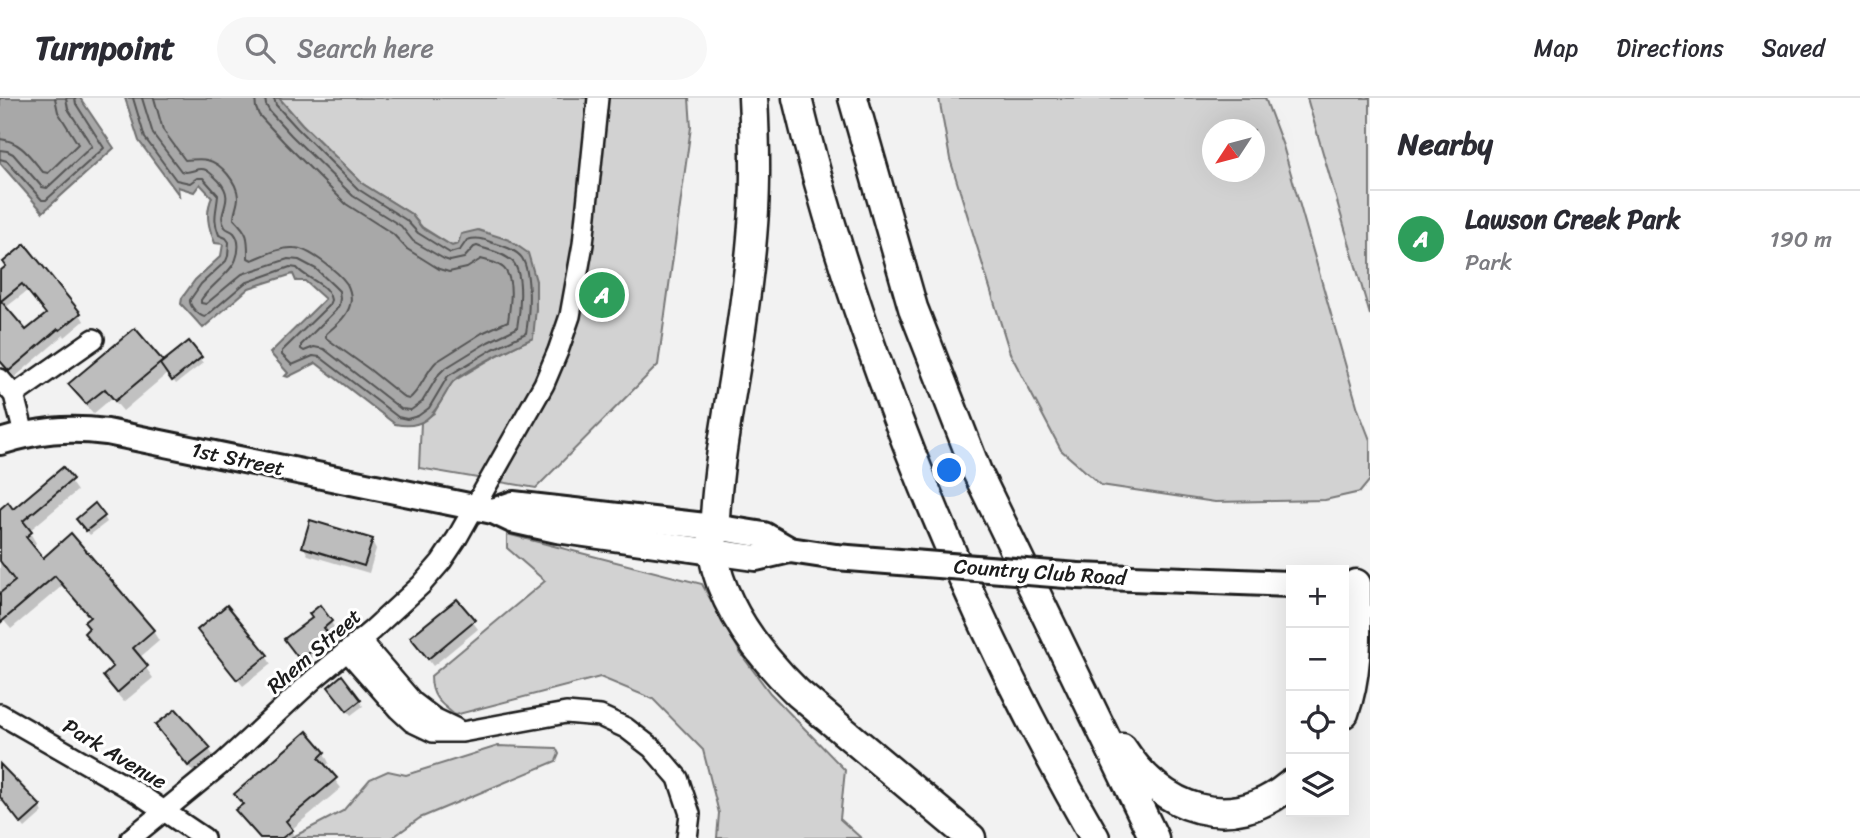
<!DOCTYPE html>
<meta charset="utf-8">
<style>
:root{--surface:#fff;--page:#f7f7f7;--text:#2b2b33;--muted:#7c7c81;--line:#e1e1e2;--accent:#1f6fb2}
body{margin:0;font-family:Sriracha,sans-serif;background:var(--page);color:var(--text)}
.controls{position:absolute;right:21px;bottom:21px;display:grid;overflow:hidden;border-radius:0px;box-shadow:0 7px 28px #0002}
.controls button{width:63px;height:63px;display:grid;place-items:center;padding:0;border:0;border-bottom:2px solid var(--line);background:var(--surface);color:var(--text);font:35px sans-serif}
.compass{position:absolute;left:1202px;top:21px;width:63px;height:63px;border-radius:50%;background:var(--surface);box-shadow:0 7px 28px #0002;rotate:234deg}
.you{position:absolute;left:950px;top:373px;width:24px;height:24px;margin:-18px;border:5px solid #fff;border-radius:50%;background:#1a73e8;box-shadow:0 0 0 10px #1a73e833}
.badge{display:grid;place-items:center;width:46px;height:46px;border-radius:50%;background:var(--accent);color:#fff;font-size:23px;font-weight:700}
.pin{position:absolute;translate:-50% -50%;border:4px solid #fff;box-shadow:0 2px 7px #0006}
.list{margin:0;padding:0;list-style:none}
h2{display:flex;justify-content:space-between;align-items:center;height:91px;margin:0;padding:0 28px;font-size:30px}
h2 small{font-size:23px;font-weight:400;color:var(--muted)}
.list li{display:grid;grid-template-columns:46px 1fr auto;gap:21px;align-items:center;box-sizing:border-box;height:98px;padding:0 28px;border-top:2px solid var(--line)}
.list b{display:block;font-size:26px;white-space:nowrap}
.list p{margin:0;font-size:23px;white-space:nowrap;color:var(--muted)}
.list em{font-size:23px;font-style:normal;color:var(--muted)}
.icon{flex:none;width:38px;height:38px;fill:none;stroke:currentColor;stroke-width:2;stroke-linecap:round;stroke-linejoin:round}
.map{position:relative;flex:none;width:1370px;height:740px;overflow:hidden}
header{display:flex;align-items:center;gap:42px;box-sizing:border-box;height:98px;padding:0 35px;background:var(--surface);border-bottom:2px solid var(--line)}
header strong{font-size:33px}
nav{display:flex;gap:38px;margin-inline-start:auto;font-size:24px}
.search{width:490px;height:63px;background:var(--page);display:flex;align-items:center;gap:18px;box-sizing:border-box;padding:0 24px;border-radius:38px;color:var(--muted);font-size:26px}
main{display:flex}
aside{flex:1;background:var(--surface)}
.map>svg:first-child{display:block}
.green{fill:#d2d2d2;stroke:#777;stroke-width:2;fill-rule:evenodd}
.water{fill:#a8a8a8;stroke:#707070;stroke-width:2}
.shadow{fill:#0003;fill-rule:evenodd}
.lines{fill:none;stroke-linecap:round;stroke-linejoin:round}
.shore{stroke:#545454;stroke-width:2}
.building{fill:#bdbdbd;stroke:#1c1c1c;stroke-width:2;fill-rule:evenodd}
.minor-casing{stroke:#1c1c1c;stroke-width:24}
.major-casing{stroke:#1c1c1c;stroke-width:30}
.highway-casing{stroke:#1c1c1c;stroke-width:33}
.minor{stroke:#fff;stroke-width:19}
.major{stroke:#fff;stroke-width:24}
.highway{stroke:#fff;stroke-width:28}
.major-bridge-casing{stroke:#1c1c1c;stroke-width:30;stroke-linecap:butt}
.major-bridge{stroke:#fff;stroke-width:24}
.labels{text-anchor:middle;dominant-baseline:central;stroke-width:6;stroke-linejoin:round;paint-order:stroke}
.street-label{font-size:21px;fill:#1c1c1c;stroke:#fff}
</style>
<header>
<strong>Turnpoint</strong>
<div class="search"><svg class="icon" aria-label="search" viewBox="0 0 24 24"><circle cx="10" cy="10" r="6"/><path d="M15 15l6 6"/></svg>Search here</div>
<nav><a>Map</a><a>Directions</a><a>Saved</a></nav>
</header>
<main>
<div class="map">
<svg width="1370" height="740" viewBox="0 0 1370 740">
<rect width="100%" height="100%" fill="#f2f2f2"/>
<filter id="ink" filterUnits="userSpaceOnUse"><feTurbulence type="fractalNoise" baseFrequency=".0143" numOctaves="2"/><feDisplacementMap in="SourceGraphic" scale="14" xChannelSelector="R" yChannelSelector="G"/><feConvolveMatrix kernelMatrix="1 2 1 2 8 2 1 2 1" color-interpolation-filters="sRGB"/></filter>
<g filter="url(#ink)">
<g class="green">
<polygon points="279,0 689,0 691,29 658,267 536,390 419,370 421,324 434,315 452,284 496,258 532,240 536,210 536,183 458,146 452,148 422,129 411,116 363,86 302,26"/>
<path d="M939,0H1265L1283,48L1358,311L1370,342V382L1360,394L1325,402L1215,404L1101,387L1061,352L1010,255L950,61ZM1212,32H1254V74H1212Z"/>
<polygon points="1307,0 1370,0 1370,217"/>
<path d="M507,436L702,486L741,556L770,595L845,672L840,721L861,740H717L719,715L703,652L653,601L600,579L455,617C440,605 431,599 431,578L545,483L507,450Z"/>
<polygon points="498,648 556,650 559,656 556,663 420,720 392,740 291,740 343,713 370,681 388,673 406,677"/>
</g>
<g class="water">
<polygon points="0,0 80,0 114,50 43,114 0,65"/>
<path d="M125,0H279L302,26L363,86L411,116L422,130L452,148L458,146L461,136L478,132L509,142L528,155L536,183V210L533,240C506,253 479,265 455,282C451,285 449,290 446,295C433,318 423,332 395,326L316,265L288,279L285,278L288,275L270,255L325,201L305,183H296L293,176L249,190L203,230L181,206L182,200L195,182L221,158L223,146L215,145C208,129 205,115 212,99L200,86L194,94L178,89L179,97L139,43Z"/>
</g>
<g class="shadow">
<path d="M8,169L80,216L84,223L65,239L64,237L15,279L0,263V175ZM27,193L47,217L26,235L5,210Z"/>
<polygon points="135,233 163,266 189,246 203,265 176,286 168,275 123,313 112,300 93,316 77,297 71,286"/>
<polygon points="62,372 77,393 29,433 36,445 32,449 43,462 71,438 153,533 159,543 139,560 153,580 124,604 111,589 105,578 114,571 92,545 86,535 90,531 91,521 62,488 11,531 0,518 0,413 13,413"/>
<polygon points="104,419 107,424 90,437 81,426"/>
<polygon points="372,443 376,451 369,475 308,457 303,448"/>
<polygon points="457,503 478,531 433,568 412,540"/>
<polygon points="331,524 334,529 326,535 332,544 304,566 289,546"/>
<polygon points="204,540 266,558 271,566 243,588"/>
<polygon points="333,594 360,603 363,608 351,617"/>
<polygon points="307,635 324,655 329,665 325,669 341,690 291,732 295,740 259,740 243,722 237,713 243,708 236,697"/>
<polygon points="162,636 209,651 214,659 194,675"/>
<polygon points="0,668 43,714 25,730 0,699"/>
</g>
<g class="lines">
<g class="shore">
<path d="M133,0L145,40L176,82L190,85L197,80H203L218,97C217,113 212,120 219,137L226,140L229,144L228,158L226,163L201,186L190,202C189,208 199,218 205,219L245,185L290,169L297,170C306,181 328,185 331,202L329,207L282,253V257L292,267L313,258L320,259L398,319L407,321L418,318L429,310L448,278L493,251L526,235C529,218 532,176 522,160C516,152 502,147 493,145C483,141 478,139 467,142L460,152L450,155L418,135L406,122L358,91L297,30L276,7L274,0"/>
<path d="M142,0L153,36L181,73C190,77 197,68 206,72C211,75 215,79 219,83C237,103 215,114 225,129C227,132 231,132 234,135C240,142 239,153 236,161C232,174 209,189 201,202V205L206,206L242,176L288,161L299,162L316,171L334,188L339,193L340,200L339,207L336,212L301,247V251L304,253L314,249L324,251L401,311L411,312L422,304L439,276L444,271L488,244L517,230C520,214 524,177 513,164C504,155 488,152 477,148L474,149L464,160L450,163L444,161L413,143L401,128L353,98L291,37L270,14L266,7L265,0"/>
<path d="M154,0L163,32L185,62C192,62 200,60 207,62C221,65 237,84 238,99C238,107 234,113 234,121C249,136 248,140 248,160L252,162C265,157 280,149 294,150C308,150 339,174 347,186C350,192 352,200 350,207C347,219 335,228 326,236V240L369,271L405,300L409,301C421,292 425,275 436,264L482,235L508,223C510,209 514,185 506,173C501,165 488,163 481,161L467,170L449,174L439,171L407,151L393,136L346,106L284,44L259,17L256,10L255,0"/>
<path d="M0,41C21,43 31,60 43,74L48,75L78,46L58,14L55,0"/>
<polyline points="0,52 7,53 13,56 42,89 47,90 92,48 68,11 66,0"/>
<polyline points="0,61 7,63 42,102 46,102 104,50 76,6 75,0"/>
</g>
</g>
<g class="building">
<path d="M25,146L81,215L60,232L58,231L9,273L0,263V173L6,168L3,164ZM22,186L46,216L26,232L1,203Z"/>
<polygon points="135,230 163,263 115,303 105,291 86,306 68,286"/>
<polygon points="189,243 202,259 172,283 160,266"/>
<polygon points="63,369 73,381 23,423 32,434 26,439 43,460 71,435 154,532 133,550 148,568 117,595 103,578 113,569 84,535 89,530 84,524 90,519 55,478 0,525 0,495 15,483 0,463 0,411 8,404 13,411"/>
<polygon points="95,405 105,418 86,433 76,421"/>
<polygon points="310,422 373,441 364,468 302,449"/>
<polygon points="457,501 475,522 428,561 410,539"/>
<polygon points="227,507 268,557 237,582 197,532"/>
<polygon points="320,507 332,523 324,530 330,538 300,562 284,541 312,520 309,516"/>
<polygon points="342,577 361,602 347,613 328,589"/>
<polygon points="176,611 211,650 188,668 155,627"/>
<polygon points="307,633 325,654 319,660 337,680 286,723 293,732 282,740 260,740 235,712 243,706 234,696"/>
<polygon points="0,666 41,708 21,726 0,699"/>
</g>
<g class="lines">
<g class="minor-casing">
<g id="minor">
<polyline points="0,281 14,297 24,336"/>
<polyline points="14,297 94,241"/>
<polyline points="360,542 413,604 434,620 455,630"/>
<polyline points="347,553 398,611 412,624 433,634 462,634 566,615 600,618 626,630 652,650 678,680 690,716 687,740"/>
<polyline points="0,616 136,694 204,740"/>
<polyline points="131,740 224,664 315,580 371,533 421,487 441,464 457,440 544,286 558,253 570,218 583,146 598,0"/>
</g>
</g>
<g class="major-casing">
<g id="major">
<path d="M0,344C38,332 67,329 107,334L493,413L512,422L557,432L713,454L756,460L790,452"/>
<polyline points="493,413 513,406 714,429 764,437 790,452 836,459"/>
<polyline points="1078,478 1291,486"/>
</g>
</g>
<g class="highway-casing">
<g id="highway">
<path d="M753,0C755,37 756,75 754,112C751,165 743,218 735,271C727,320 718,369 715,419C714,431 711,445 713,456C723,511 759,557 798,595L971,740"/>
<path d="M797,0C819,94 849,188 882,279C940,438 1010,593 1095,740"/>
<polyline points="853,0 913,210 977,374 1154,740"/>
<path d="M1344,615C1359,573 1356,530 1356,486"/>
<path d="M1122,650C1162,712 1230,737 1291,686"/>
</g>
</g>
<use href="#minor" class="minor"/>
<use href="#major" class="major"/>
<use href="#highway" class="highway"/>
<g class="major-bridge-casing">
<polyline id="major-bridge" points="836,459 1078,478"/>
</g>
<use href="#major-bridge" class="major-bridge"/>
</g>
</g>
<g class="labels">
<g class="street-label">
<text transform="translate(238 361) rotate(12)">1st Street</text>
<text transform="translate(1040 474) rotate(4)">Country Club Road</text>
<text transform="translate(314 553) rotate(-41)">Rhem Street</text>
<text transform="translate(115 656) rotate(31)">Park Avenue</text>
</g>
</g>
</svg>
<div class="controls">
<button>+</button>
<button>−</button>
<button><svg class="icon" aria-label="locate" viewBox="0 0 24 24"><circle cx="12" cy="12" r="6"/><path d="M12 2v4M12 18v4M2 12h4M18 12h4"/></svg></button>
<button><svg class="icon" aria-label="layers" viewBox="0 0 24 24"><path d="M12 4l9 5-9 5-9-5zM3 14l9 5 9-5"/></svg></button>
</div>
<svg class="compass" viewBox="-18 -18 36 36"><path d="M0-13l5 13h-10z" fill="#e53935"/><path d="M0 13l5-13h-10z" fill="#7c7c81"/></svg>
<div class="you"></div>
<div class="pin badge" style="left:602px;top:197px;background:#2e9e5b">A</div>
</div>
<aside>
<h2>Nearby<small></small></h2>
<ul class="list">
<li><span class="badge" style="background:#2e9e5b">A</span><div><b>Lawson Creek Park</b><p>Park</p></div><em>190 m</em></li>
</ul>
</aside>
</main>
